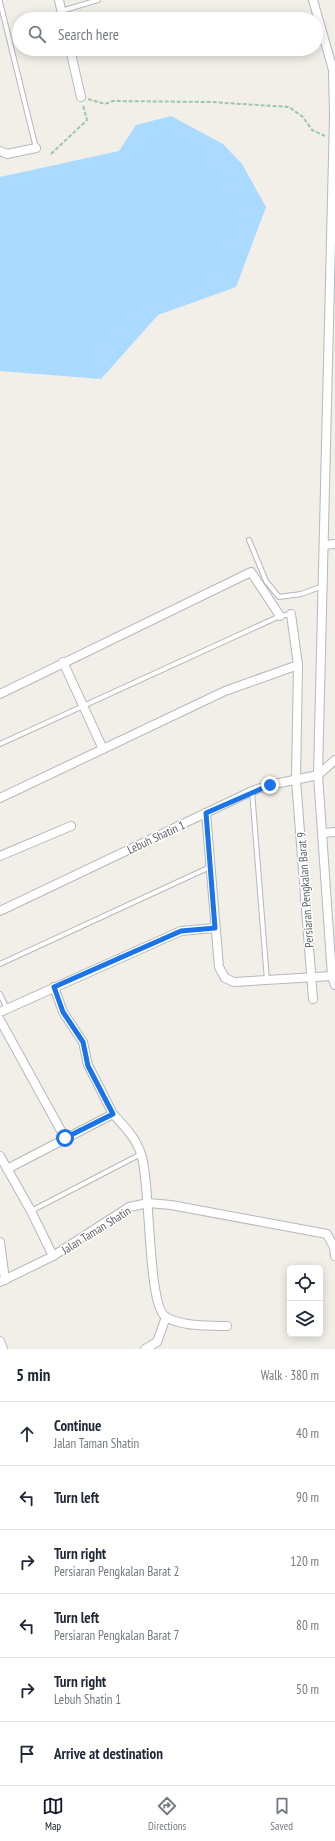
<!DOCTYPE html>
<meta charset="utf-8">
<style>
:root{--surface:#fff;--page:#f2f2f3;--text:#1f2937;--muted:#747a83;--line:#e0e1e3;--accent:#111827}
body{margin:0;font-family:"PT Sans Narrow",sans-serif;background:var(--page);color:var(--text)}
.controls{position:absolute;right:12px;bottom:12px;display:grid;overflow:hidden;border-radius:6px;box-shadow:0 2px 10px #0003}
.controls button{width:36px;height:36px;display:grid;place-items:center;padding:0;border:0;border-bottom:1px solid var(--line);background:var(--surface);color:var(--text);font:20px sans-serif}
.stop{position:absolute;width:12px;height:12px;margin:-9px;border:3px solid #1a73e8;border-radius:50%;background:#fff}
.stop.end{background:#1a73e8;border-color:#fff;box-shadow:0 1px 4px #0008}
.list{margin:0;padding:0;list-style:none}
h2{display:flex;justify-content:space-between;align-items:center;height:52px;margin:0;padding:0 16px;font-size:17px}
h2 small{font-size:13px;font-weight:400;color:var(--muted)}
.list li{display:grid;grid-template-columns:26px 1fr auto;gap:12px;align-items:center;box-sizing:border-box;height:64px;padding:0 16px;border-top:1px solid var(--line)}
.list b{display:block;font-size:15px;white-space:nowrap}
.list p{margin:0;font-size:13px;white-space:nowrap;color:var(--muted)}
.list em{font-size:13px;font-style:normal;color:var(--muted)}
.icon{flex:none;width:22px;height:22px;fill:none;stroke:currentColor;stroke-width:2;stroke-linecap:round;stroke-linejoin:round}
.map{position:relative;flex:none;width:335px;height:1349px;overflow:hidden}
.search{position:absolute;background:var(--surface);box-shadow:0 2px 10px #0003;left:12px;right:12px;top:12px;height:44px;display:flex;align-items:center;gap:10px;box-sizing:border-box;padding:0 14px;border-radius:22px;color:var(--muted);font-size:15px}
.sheet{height:436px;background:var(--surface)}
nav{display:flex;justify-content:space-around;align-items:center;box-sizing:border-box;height:56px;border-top:1px solid var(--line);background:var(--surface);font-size:11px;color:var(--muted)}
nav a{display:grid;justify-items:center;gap:2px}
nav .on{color:var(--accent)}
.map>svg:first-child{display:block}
.water{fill:#aadaff}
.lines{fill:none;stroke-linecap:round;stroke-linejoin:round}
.service-casing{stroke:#b5b8bc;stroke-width:6}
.minor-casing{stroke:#b5b8bc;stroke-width:10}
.path{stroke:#9cc7a9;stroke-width:2;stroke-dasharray:4 2;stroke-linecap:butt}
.service{stroke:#fff;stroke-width:4}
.minor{stroke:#fff;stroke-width:8}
.route{stroke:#1a73e8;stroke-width:5}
.labels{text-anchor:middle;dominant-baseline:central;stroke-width:3;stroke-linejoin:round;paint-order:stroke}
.street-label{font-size:12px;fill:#5f6368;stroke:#fff}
</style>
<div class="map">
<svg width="335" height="1349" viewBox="0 0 335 1349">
<rect width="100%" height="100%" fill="#f1efe8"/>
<polygon class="water" points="171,116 223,144 242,164 266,207 236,287 158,315 101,379 0,371 0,177 119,151 136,125"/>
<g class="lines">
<g class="service-casing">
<g id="service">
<polyline points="0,2 36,148"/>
<polyline points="61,11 98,0"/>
<polyline points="249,540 266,581 279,597 301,594 323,586"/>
<polyline points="0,744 280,616 291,614"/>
<polyline points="252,791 267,980"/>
<polyline points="0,964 210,867"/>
<polyline points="0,994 7,1009"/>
<polyline points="31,1211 141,1154"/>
</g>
</g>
<g class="minor-casing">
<g id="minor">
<polyline points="59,0 63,19"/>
<polyline points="313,0 333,70 334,116 318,775 332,976 335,985"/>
<polyline points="70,49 81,97"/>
<polyline points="0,151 7,154 36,148"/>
<polyline points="324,545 335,544"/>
<polyline points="291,614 298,665 296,780 313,999"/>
<polyline points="63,662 103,749"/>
<polyline points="0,694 251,572 280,616"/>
<polyline points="0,798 225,691 298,665"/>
<polyline points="206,813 219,967 225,978 234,982 332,976"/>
<polyline points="324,833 335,832"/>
<polyline points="0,856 71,826"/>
<polyline points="0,911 252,791 270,785 318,775 335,760"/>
<polyline points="54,987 63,1012 83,1042 88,1065 113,1114"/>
<polyline points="0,1012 181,931 215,928"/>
<polyline points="0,1020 65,1138"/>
<polyline points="0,1156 31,1211 53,1256"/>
<path d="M7,1169L113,1114C124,1126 136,1138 141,1154C151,1182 147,1307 166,1317C183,1327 208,1325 227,1326"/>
<polyline points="0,1242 5,1280"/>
<polyline points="0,1282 53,1256 129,1207 148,1203 171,1205 327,1234 334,1247 335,1256"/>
<polyline points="0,1341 3,1349"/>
<polyline points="145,1349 157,1342 166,1317"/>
</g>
</g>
<g class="path">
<polyline points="88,99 105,104 113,101 211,102 289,107 303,117 312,130 325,136"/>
<polyline points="51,154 87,120 83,105"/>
</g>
<use href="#service" class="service"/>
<use href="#minor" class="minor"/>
</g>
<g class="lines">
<polyline class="route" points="65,1138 113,1114 88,1066 83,1042 63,1012 54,987 181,931 215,928 206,813 270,785"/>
</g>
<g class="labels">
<g class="street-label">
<text transform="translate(156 837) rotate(-25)">Lebuh Shatin 1</text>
<text transform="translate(305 890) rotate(-94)">Persiaran Pengkalan Barat 9</text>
<text transform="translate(96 1230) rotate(-32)">Jalan Taman Shatin</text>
</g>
</g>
</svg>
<div class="controls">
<button><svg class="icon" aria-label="locate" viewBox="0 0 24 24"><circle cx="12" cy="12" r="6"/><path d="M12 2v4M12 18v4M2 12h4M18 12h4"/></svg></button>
<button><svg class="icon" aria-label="layers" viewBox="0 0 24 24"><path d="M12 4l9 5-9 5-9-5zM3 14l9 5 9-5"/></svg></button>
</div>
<div class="stop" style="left:65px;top:1138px"></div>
<div class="stop end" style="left:270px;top:785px"></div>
<div class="search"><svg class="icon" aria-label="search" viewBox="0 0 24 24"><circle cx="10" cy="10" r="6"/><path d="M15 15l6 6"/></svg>Search here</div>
</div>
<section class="sheet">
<h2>5 min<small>Walk · 380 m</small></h2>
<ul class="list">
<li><svg class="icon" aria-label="ahead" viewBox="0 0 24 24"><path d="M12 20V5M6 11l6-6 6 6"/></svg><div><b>Continue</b><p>Jalan Taman Shatin</p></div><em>40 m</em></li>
<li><svg class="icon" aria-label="left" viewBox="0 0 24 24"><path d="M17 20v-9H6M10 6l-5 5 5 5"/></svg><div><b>Turn left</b></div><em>90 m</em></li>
<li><svg class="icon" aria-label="right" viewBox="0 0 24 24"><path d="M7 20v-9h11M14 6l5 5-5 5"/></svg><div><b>Turn right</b><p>Persiaran Pengkalan Barat 2</p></div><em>120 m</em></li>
<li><svg class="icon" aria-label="left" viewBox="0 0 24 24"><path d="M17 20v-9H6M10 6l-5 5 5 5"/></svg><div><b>Turn left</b><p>Persiaran Pengkalan Barat 7</p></div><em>80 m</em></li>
<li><svg class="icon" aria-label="right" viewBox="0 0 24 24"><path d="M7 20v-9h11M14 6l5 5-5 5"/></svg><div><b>Turn right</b><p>Lebuh Shatin 1</p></div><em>50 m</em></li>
<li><svg class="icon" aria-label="arrive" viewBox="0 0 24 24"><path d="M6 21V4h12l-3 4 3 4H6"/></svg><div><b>Arrive at destination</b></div></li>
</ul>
</section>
<nav>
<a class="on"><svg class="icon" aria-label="map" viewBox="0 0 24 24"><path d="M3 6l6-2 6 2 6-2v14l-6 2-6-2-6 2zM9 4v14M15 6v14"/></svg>Map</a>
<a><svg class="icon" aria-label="directions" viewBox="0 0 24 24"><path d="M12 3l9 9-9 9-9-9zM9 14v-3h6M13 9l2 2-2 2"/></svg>Directions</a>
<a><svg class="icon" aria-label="saved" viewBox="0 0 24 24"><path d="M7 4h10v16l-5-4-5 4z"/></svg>Saved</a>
</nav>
